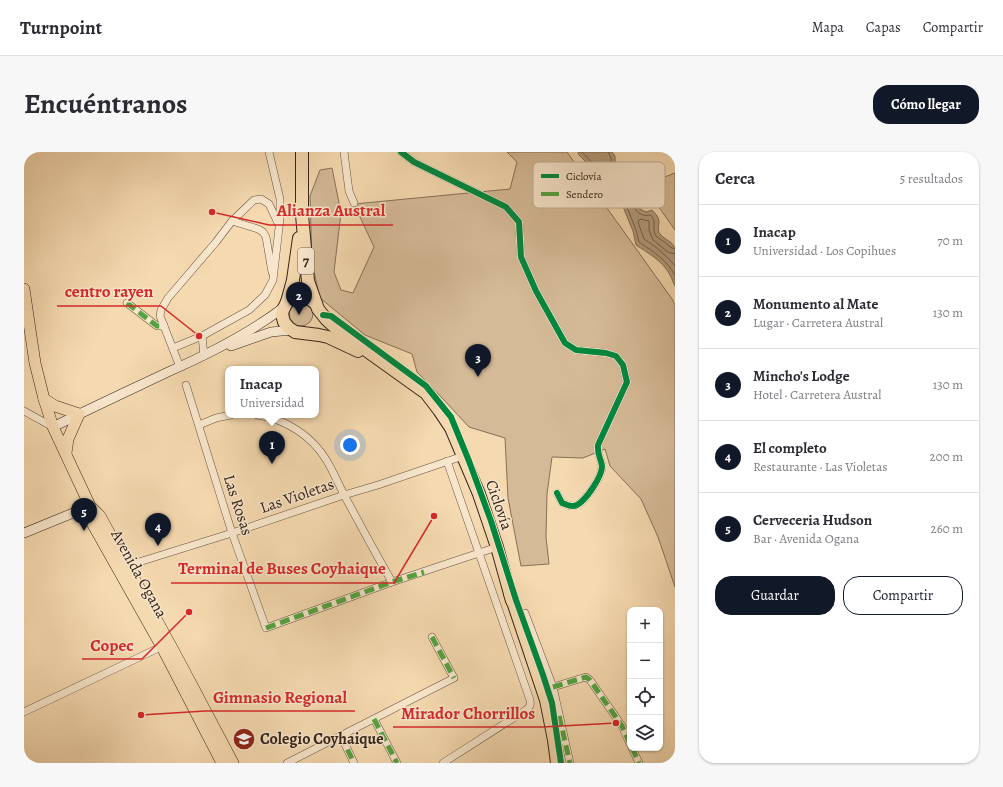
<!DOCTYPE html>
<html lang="es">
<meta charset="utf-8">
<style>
:root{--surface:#fff;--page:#f7f7f7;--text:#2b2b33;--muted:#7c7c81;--line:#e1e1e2;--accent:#111827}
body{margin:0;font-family:Alegreya,serif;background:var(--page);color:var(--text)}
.controls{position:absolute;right:12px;bottom:12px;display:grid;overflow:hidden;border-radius:8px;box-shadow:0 1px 3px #0004}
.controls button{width:36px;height:36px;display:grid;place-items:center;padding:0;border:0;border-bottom:1px solid var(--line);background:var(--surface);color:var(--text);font:20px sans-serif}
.you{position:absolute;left:326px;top:293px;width:14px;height:14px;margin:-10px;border:3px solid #fff;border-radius:50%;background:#1a73e8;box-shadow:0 0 0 6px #1a73e833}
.badge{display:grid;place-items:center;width:26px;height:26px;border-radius:50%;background:var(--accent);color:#fff;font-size:13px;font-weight:700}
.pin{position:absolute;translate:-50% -33px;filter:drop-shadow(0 1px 2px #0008)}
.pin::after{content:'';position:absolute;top:21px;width:14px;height:12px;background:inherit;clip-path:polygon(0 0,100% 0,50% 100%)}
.popup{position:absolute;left:201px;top:214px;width:94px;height:52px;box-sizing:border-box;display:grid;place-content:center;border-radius:8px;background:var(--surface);filter:drop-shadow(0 1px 3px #0005);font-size:13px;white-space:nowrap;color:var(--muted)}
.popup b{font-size:15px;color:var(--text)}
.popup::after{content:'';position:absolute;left:50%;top:100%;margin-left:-8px;border:8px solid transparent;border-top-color:var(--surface)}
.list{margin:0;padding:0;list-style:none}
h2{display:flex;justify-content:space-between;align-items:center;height:52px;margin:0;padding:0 16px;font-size:17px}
h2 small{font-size:13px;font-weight:400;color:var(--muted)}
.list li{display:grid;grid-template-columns:26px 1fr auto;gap:12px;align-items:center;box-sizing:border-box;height:72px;padding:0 16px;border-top:1px solid var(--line)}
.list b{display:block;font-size:15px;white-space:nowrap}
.list p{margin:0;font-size:13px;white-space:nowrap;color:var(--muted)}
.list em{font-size:13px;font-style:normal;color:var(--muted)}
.actions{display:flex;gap:8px;padding:12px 16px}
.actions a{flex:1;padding:9px 0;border:1px solid var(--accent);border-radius:16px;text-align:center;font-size:14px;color:var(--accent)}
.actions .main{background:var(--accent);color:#fff}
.icon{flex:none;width:22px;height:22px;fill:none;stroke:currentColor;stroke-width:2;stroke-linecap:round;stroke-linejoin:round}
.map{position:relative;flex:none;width:651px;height:611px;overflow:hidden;border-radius:16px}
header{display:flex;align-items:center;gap:24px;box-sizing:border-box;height:56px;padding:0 20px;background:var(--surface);border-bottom:1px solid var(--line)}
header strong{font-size:19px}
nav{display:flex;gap:22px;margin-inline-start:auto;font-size:14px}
.intro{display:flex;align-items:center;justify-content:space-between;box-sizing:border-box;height:96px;padding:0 24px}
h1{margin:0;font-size:28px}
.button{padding:10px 18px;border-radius:16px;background:var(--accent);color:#fff;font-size:14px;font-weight:700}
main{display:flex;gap:24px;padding:0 24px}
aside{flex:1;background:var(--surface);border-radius:16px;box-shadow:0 1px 3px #0004}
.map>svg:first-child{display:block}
.green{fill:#d5ba97;stroke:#867059}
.water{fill:#b49c7d;stroke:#826c56}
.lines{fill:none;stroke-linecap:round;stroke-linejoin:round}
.shore{stroke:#75604c;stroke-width:1}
.street-casing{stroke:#665240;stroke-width:8}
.secondary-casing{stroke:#36251b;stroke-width:10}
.primary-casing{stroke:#36251b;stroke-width:12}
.highway-casing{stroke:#36251b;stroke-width:14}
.street{stroke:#f8e6cc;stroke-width:7}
.secondary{stroke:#f8e6cc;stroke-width:9}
.primary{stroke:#f5d9b0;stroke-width:11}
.highway{stroke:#f5d9b0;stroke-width:12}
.quiet{stroke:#53a340;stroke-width:5;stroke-dasharray:10 5;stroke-linecap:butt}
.cycleway-casing{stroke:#f8e6cc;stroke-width:8}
.cycleway{stroke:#00873e;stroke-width:6}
.labels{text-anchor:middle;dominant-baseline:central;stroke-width:3;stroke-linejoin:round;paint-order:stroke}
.shield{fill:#f8e6cc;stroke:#705f50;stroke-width:1}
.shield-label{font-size:15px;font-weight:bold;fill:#36251b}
.street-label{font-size:16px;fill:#36251b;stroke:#f8e6cc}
.poi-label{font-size:16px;font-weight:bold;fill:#36251b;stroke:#f8e6cc;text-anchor:start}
.key{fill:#f8e6cc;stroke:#beac97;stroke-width:1}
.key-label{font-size:11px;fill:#36251b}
.leader{fill:none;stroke:#d62828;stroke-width:1.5}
.callout-dot{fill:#d62828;stroke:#f8e6cc;stroke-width:1.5}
.callout-label{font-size:17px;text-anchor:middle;font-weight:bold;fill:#d62828;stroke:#f8e6cc;stroke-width:3;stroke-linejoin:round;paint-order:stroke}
</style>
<header>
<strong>Turnpoint</strong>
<nav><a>Mapa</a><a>Capas</a><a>Compartir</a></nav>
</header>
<div class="intro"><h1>Encuéntranos</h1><a class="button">Cómo llegar</a></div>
<main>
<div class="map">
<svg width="651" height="611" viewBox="0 0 651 611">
<rect width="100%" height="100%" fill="#f5d9b0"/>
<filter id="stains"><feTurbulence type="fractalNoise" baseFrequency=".005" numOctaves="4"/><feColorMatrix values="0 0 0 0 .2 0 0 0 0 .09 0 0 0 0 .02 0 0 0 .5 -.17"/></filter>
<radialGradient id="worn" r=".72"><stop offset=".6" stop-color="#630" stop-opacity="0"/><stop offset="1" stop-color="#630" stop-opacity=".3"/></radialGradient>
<g class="green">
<polygon points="483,0 543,0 648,147 651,153 651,435 634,385 617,347 586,314 581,297 559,306 528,305 523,342 522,385 525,412 497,414 484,346 481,286 445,275 419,247 393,220 388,202 341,183 296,146 288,111 286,44 296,18 308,16 317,61 310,120 317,138 329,141 350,95 330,52 486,37 493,10"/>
<polygon points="651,21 651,78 632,51 626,36 638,26"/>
<circle cx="277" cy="162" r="12"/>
</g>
<path class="water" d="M554,0H588L591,4V18L616,57L622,60L628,58C631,61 634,64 635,69C635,74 633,78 636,82C641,88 648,89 651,96V134C649,131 648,126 646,123C639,109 624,101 612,93L609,79L593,40L584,30L573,21L555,3Z"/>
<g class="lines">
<g class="shore">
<polyline points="558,0 575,18 591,32 593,32 594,31 594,29 587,19 587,6 585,2 585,0"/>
<path d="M651,97C647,96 646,95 643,92C640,89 635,87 632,84C627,77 634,68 626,63C613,66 609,53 603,43H600L599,45L612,78L615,90C629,100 644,108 651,124"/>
<polyline points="651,102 644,100 629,88 625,78 625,69 617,67 615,68 614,70 620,87 633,96 646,108 651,114"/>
</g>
<g class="street-casing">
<g id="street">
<polyline points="320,0 325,39 330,51"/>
<path d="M377,0L390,10L482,55L495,70L497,105L512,139L541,191L552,198L582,201L592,204L599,213L603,230L574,293C573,303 577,306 578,314C578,325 562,348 553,353C547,356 542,352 538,351L533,341"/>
<polyline points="208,69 234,77 239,80 242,85 248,120"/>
<polyline points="103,151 133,174 137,174 140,173"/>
<polyline points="178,184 180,204"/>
<polyline points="149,196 178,184 225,158 241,143 249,128 256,67 256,47 245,0"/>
<polyline points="156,215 136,164 137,158 144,146 192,90 208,69 230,48 237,47 245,52 254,71"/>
<polyline points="162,233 208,381 242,476 368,430 473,395"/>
<polyline points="0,259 29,275"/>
<path d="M233,263C262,267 288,284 303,309C311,323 317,338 325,352C339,378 353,404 368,430"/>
<polyline points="175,273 192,266 207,263"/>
<polyline points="99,415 208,381 320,343 354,333 439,304"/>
<polyline points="501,461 529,535 546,611"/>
<polyline points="529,535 562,525 566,528 598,574 606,592"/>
<polyline points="0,560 141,493"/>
<polyline points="350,567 373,611"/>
<polyline points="317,584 330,611"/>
<polyline points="608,596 615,611"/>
<polyline points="263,611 430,526 408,485"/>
<path d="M419,611L502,558C506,555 507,553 506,548L423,309"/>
</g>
</g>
<g class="secondary-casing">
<g id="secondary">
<polyline points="207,194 247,180 268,178"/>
<path d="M29,275C67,256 106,238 144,220C185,202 225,182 260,155"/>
<polyline points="0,381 66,354"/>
</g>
</g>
<g class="primary-casing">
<g id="primary">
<polyline points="0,137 11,211 20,247 29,275 66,354 76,364 155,509 209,611"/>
<polyline points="20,247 31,254 55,262 44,287 42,301"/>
<polyline points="66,354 67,369 138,495 198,611"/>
</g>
</g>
<g class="highway-casing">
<g id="highway">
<polyline points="278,0 278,63 284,129 294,157 302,167 314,178 402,241 415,258 427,276 455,342 473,395 488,449"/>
<polyline points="275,86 269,128 263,150 259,158 258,162 260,170 265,176 271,180 295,183 304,185 334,199"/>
<path d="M263,150C273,142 283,143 292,152"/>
<polyline points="486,441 522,548 530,588 533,611"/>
</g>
</g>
<use href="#street" class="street"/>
<use href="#secondary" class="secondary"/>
<use href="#primary" class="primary"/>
<use href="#highway" class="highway"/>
<g class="quiet">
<polyline points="103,151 133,174 137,174 140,173"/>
<polyline points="242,476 368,430 400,420"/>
<polyline points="408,485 430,526"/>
<polyline points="529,535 562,525 566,528 598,574 606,592"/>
<polyline points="535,564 546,611"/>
<polyline points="350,567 373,611"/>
<polyline points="317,584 330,611"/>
<polyline points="608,596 615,611"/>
</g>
<g class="cycleway-casing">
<g id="cycleway">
<path d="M377,0L390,10L482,55L495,70L497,105L512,139L541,191L552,198L582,201L592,204L599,213L603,230L574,293C573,303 577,306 578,314C578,325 562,348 553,353C547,356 542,352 538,351L533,341"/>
<polyline points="299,163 307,164 402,234 427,265 445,309 467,369 492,448 519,523 528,551 537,611"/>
</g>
</g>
<use href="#cycleway" class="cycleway"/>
</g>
<defs>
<g id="school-disc" transform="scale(1.15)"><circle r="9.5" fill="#8f2418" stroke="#f8e6cc"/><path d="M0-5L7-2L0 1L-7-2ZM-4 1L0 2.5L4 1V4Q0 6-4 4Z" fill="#fff"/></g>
</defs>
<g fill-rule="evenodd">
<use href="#school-disc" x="220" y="587"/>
</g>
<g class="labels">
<rect class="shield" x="274" y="96" width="16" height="26" rx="3"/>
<g class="shield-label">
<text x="282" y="109">7</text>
</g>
<g class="street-label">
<text transform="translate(273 344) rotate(-19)">Las Violetas</text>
<text transform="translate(214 353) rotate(72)">Las Rosas</text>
<text transform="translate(475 353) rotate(71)">Ciclovía</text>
<text transform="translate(115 422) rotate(61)">Avenida Ogana</text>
</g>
<g class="poi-label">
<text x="236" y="587">Colegio Coyhaique</text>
</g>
</g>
<rect x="509" y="10" width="132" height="46" rx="6" class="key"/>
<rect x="517" y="22" width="18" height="4" fill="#00873e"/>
<rect x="517" y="40" width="18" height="4" fill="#53a340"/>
<g class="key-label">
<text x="542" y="28">Ciclovía</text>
<text x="542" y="46">Sendero</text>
</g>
<path class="leader" d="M188 60L245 73H369M175 184L137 154H33M410 364L370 431H147M165 460L118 507H58M117 563L181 559H331M592 571L519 575H369"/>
<g class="callout-dot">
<circle cx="188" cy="60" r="4"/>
<circle cx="175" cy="184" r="4"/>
<circle cx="410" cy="364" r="4"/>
<circle cx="165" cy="460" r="4"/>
<circle cx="117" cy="563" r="4"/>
<circle cx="592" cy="571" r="4"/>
</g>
<g class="callout-label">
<text x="307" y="64">Alianza Austral</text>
<text x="85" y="145">centro rayen</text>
<text x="258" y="422">Terminal de Buses Coyhaique</text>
<text x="88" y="499">Copec</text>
<text x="256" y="551">Gimnasio Regional</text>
<text x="444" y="567">Mirador Chorrillos</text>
</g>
<rect width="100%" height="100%" filter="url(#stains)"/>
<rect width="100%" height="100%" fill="url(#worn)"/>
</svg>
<div class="controls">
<button>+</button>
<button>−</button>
<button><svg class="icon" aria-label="locate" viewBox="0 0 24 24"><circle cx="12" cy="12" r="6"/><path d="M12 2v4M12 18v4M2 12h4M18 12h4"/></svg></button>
<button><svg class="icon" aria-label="layers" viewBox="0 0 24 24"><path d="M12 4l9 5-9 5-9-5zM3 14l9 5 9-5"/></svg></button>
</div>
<div class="you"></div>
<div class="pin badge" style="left:248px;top:312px">1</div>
<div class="popup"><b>Inacap</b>Universidad</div>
<div class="pin badge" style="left:275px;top:163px">2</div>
<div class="pin badge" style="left:454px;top:225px">3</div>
<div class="pin badge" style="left:134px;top:394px">4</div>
<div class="pin badge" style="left:60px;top:379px">5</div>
</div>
<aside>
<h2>Cerca<small>5 resultados</small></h2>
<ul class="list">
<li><span class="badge">1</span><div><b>Inacap</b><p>Universidad · Los Copihues</p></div><em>70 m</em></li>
<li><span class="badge">2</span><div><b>Monumento al Mate</b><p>Lugar · Carretera Austral</p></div><em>130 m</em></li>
<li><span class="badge">3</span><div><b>Mincho's Lodge</b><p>Hotel · Carretera Austral</p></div><em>130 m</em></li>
<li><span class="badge">4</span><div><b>El completo</b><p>Restaurante · Las Violetas</p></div><em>200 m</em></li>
<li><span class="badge">5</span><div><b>Cerveceria Hudson</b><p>Bar · Avenida Ogana</p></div><em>260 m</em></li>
</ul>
<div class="actions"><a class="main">Guardar</a><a>Compartir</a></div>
</aside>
</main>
